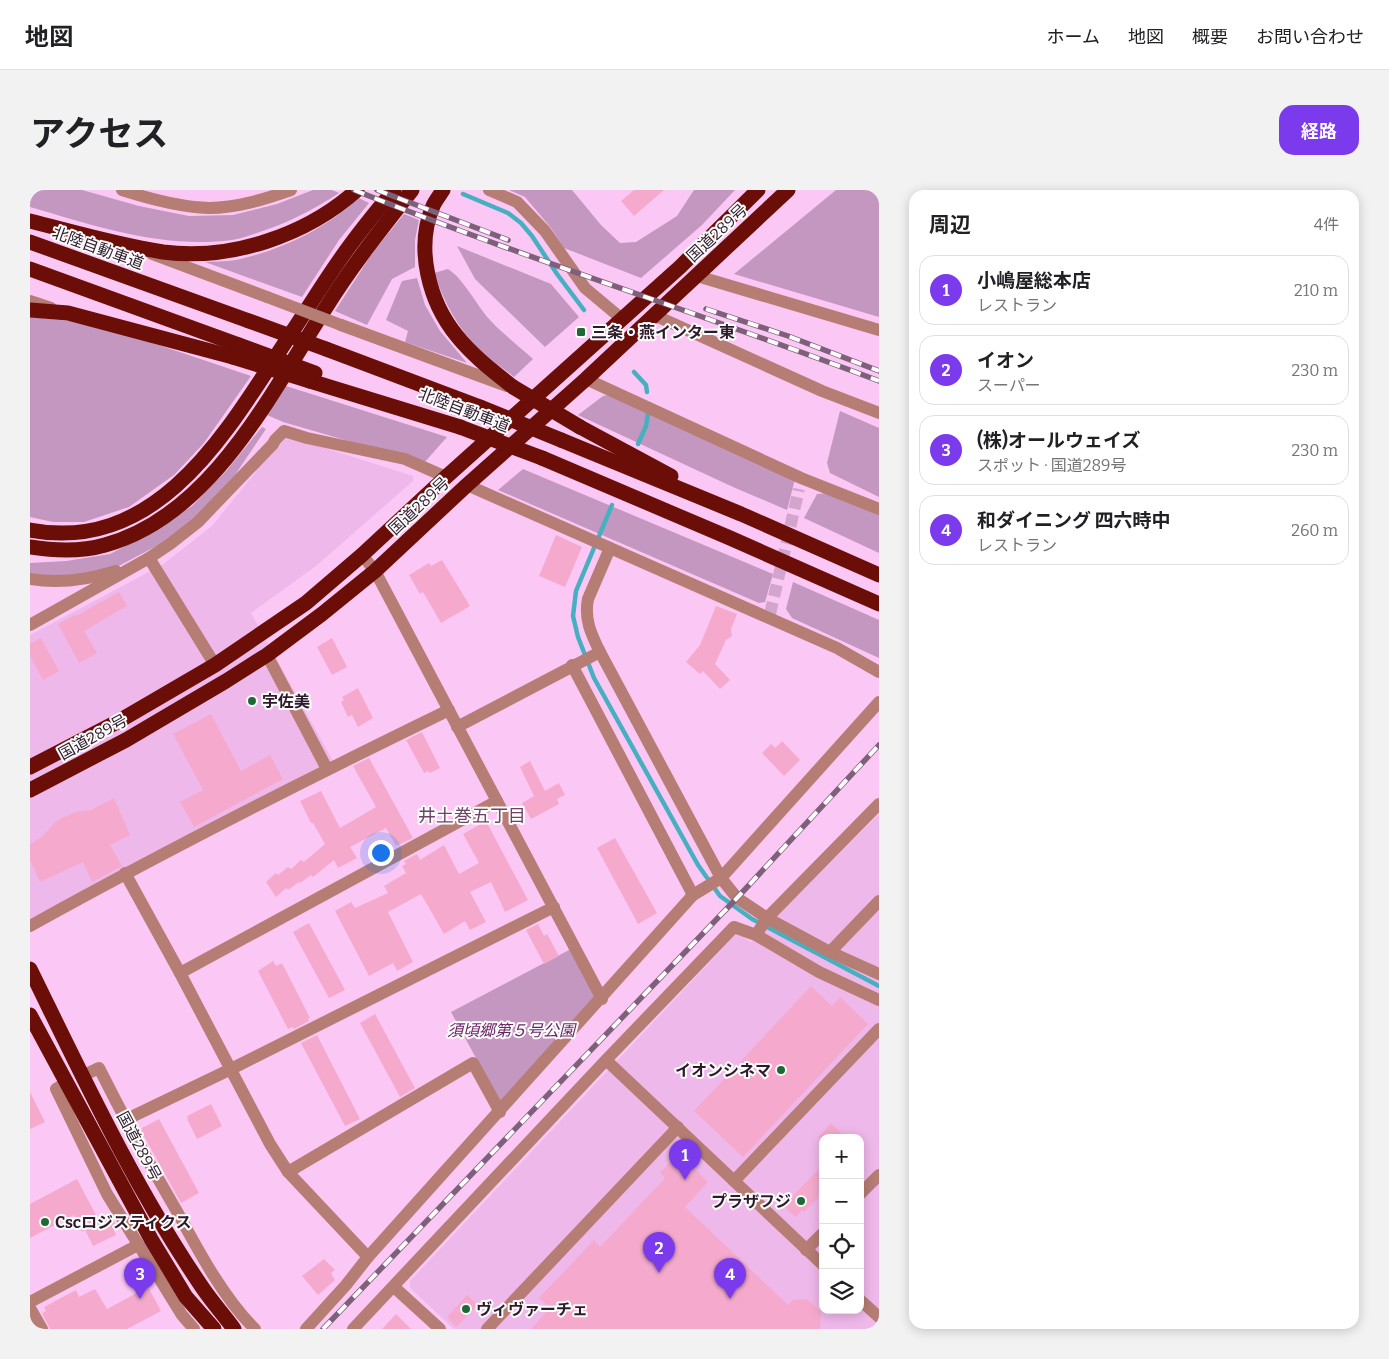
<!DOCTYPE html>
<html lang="ja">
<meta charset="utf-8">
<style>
:root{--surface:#fff;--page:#f2f2f2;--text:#202124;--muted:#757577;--line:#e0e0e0;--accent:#7c3aed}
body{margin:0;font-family:Bitter,"Noto Sans JP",serif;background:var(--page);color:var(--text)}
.controls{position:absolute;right:15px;bottom:15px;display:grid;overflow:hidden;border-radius:10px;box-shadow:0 2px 12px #0003}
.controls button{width:45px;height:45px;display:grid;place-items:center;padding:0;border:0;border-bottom:1px solid var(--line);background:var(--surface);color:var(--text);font:25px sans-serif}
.you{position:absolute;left:350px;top:662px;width:18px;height:18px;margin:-12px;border:4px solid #fff;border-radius:50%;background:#1a73e8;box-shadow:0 0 0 8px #1a73e833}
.badge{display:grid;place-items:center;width:32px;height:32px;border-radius:50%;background:var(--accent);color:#fff;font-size:16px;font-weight:700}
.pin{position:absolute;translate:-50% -41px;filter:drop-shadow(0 1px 2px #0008)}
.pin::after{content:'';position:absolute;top:26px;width:18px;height:15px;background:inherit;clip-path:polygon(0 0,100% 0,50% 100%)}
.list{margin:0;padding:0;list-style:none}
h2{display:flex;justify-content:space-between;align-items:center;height:65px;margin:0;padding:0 20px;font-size:21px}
h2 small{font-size:16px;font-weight:400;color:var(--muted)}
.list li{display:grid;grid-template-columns:32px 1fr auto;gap:15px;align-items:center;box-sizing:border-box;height:70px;margin:0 10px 10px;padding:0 10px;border:1px solid var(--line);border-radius:15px}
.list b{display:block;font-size:19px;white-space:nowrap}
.list p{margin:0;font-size:16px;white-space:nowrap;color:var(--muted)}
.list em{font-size:16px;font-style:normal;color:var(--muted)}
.icon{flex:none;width:28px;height:28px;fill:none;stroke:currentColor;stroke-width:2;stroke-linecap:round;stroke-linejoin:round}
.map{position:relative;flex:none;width:849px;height:1139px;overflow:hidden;border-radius:15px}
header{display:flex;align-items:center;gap:30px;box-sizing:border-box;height:70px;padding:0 25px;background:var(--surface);border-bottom:1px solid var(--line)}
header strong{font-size:24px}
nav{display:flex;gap:28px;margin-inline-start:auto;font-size:18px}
.intro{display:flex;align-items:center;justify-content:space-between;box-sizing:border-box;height:120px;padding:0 30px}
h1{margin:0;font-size:35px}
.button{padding:12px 22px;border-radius:15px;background:var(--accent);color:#fff;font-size:18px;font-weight:700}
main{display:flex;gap:30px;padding:0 30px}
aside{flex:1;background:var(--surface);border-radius:15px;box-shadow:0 2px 12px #0003}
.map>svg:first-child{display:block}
.built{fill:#efb8ea;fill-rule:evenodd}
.green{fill:#c497c0}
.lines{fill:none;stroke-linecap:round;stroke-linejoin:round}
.stream{stroke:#46b0c1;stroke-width:4.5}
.building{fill:#f5aacd}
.minor-tunnel{stroke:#d2a5cd;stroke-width:12;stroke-dasharray:12 6;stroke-linecap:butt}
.minor{stroke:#b57d74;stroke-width:12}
.highway{stroke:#6b0e07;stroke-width:15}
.rail-casing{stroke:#7f607b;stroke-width:5.5}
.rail{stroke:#fcfcfc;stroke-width:4;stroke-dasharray:11;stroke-linecap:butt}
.minor-bridge{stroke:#b57d74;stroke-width:12}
.highway-bridge{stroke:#6b0e07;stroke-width:15}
.poi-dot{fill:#1f6735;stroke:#fcfcfc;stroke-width:2}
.labels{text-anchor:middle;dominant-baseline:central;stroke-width:4;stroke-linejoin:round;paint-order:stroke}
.street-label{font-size:16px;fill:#2d1b2b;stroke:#fcfcfc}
.poi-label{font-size:16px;font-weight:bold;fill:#2d1b2b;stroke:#fcfcfc;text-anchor:start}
.park-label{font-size:16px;font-style:italic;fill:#6a2566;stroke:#fcfcfc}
.neighbourhood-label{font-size:18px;fill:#6e436a;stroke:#fcfcfc}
</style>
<header>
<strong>地図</strong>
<nav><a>ホーム</a><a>地図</a><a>概要</a><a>お問い合わせ</a></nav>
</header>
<div class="intro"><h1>アクセス</h1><a class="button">経路</a></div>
<main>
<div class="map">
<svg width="849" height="1139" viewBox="0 0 849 1139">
<rect width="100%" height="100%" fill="#fbc8f5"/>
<g class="built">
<polygon points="254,245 383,286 383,291 286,376 221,423 303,571 0,730 0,445 132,375 182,336 225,283 246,246"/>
<path d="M849,624V1139H424L380,1098V1091L707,743L721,752ZM793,948H830V1120H793Z"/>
</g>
<g class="green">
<path d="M0,0H52L109,16L159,26L203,25L247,14L283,0H302L309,3C282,21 255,34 224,44C217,46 209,49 202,50C133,59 65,36 0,17Z"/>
<polygon points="479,0 542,0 571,35 590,53 606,52 647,26 664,0 705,0 672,35 611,88 534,58 521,38 495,7"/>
<polygon points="806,0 849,0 849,127 704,84"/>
<path d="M329,8L339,13L309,50L272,107L175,72C186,71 199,72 210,69C254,59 296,38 329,8Z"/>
<polygon points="374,24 389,30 385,50 385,77 362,89 337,135 305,121 343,62"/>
<polygon points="427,56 521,94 549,127 515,157 445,89"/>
<path d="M418,79C433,88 447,116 460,130C473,144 489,156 503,169L484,187C473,178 460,170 450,160C428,139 414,112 404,83Z"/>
<polygon points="387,88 395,115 410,141 437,173 375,152 378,141 356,130 372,91"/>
<polygon points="0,127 50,132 102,146 221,186 174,253 144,285 99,317 54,332 23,332 0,327"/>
<polygon points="256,196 417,247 394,273 253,232 237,225"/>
<polygon points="582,204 765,289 757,320 703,297 548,225 573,206"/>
<polygon points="810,221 849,238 849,307 800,283 797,273"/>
<polygon points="232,237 236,239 205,285 168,325 134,352 85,378 27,388 0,383 0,373 36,371 80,364 124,341 162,316 197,280"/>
<polygon points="493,279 743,384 735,412 729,413 468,300"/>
<polygon points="798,303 849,324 849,363 774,328 787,304"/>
<polygon points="763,392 849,430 849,468 762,428 756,419"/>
<polygon points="541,759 568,808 473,918 421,822"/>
</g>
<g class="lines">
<g class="stream">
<polyline points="433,4 478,23 491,33 502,46 527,84 554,120"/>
<polyline points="604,182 616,195 617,202"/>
<polyline points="608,254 616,236 618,224"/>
<polyline points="582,315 546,401 543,426 548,447 564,488 668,675 690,706 722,729 849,796"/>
</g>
</g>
<g class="building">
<polygon points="604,0 634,0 604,26 591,11"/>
<polygon points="526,345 552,357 535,397 509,386"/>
<polygon points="412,370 440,416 411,433 393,402 390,404 379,385 399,373 401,376"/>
<polygon points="89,402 97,416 54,441 67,463 49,473 28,434 45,425 46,426"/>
<polygon points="686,416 707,424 701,439 702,446 696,450 685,474 700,490 690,499 673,481 670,484 656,472 670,455"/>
<polygon points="11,448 29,481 13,490 0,466 0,454"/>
<polygon points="302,448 317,477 302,485 287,457"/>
<polygon points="328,498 343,528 328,537 322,525 318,527 311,512 314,510 312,507"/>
<polygon points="181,524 211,581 240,565 253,589 164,637 150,612 173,600 143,544"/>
<polygon points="392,542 410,578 400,583 398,581 394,583 376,550"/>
<polygon points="752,551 770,570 754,586 732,563 741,554 745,558"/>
<polygon points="339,568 383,648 366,656 356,638 320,657 327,668 308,678 304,670 283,687 281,685 270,693 269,692 258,700 256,698 246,707 236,692 246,683 248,685 258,677 261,679 271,670 274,672 295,654 283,633 281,633 270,611 291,601 310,638 346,617 323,576"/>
<polygon points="500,571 515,601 529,593 535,605 527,609 529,614 501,629 492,613 504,606 490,577"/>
<polygon points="84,608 100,645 80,655 92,676 62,692 53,672 10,692 0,670 0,654 12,647 24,633 32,628 46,622 61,620"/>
<polygon points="456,631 498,710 475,722 461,692 440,702 456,732 440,740 435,731 414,744 391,704 358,722 383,772 367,781 363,773 339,786 305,721 321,712 325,718 358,703 354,696 376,683 372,676 376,674 374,671 387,664 390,670 414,655 429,684 449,673 433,644"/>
<polygon points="585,648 627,723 608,734 567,658"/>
<polygon points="279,733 315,800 299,808 263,742"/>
<polygon points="508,734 514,746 517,744 529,766 514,774 496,740"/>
<polygon points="243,771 246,776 252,773 280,828 278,829 279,831 264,839 263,837 258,839 228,781"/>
<polygon points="781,796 802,816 810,807 838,834 713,967 664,921"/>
<polygon points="345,824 385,898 370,907 330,833"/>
<polygon points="287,845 330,929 315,936 271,853"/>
<polygon points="0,902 15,932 0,939"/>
<polygon points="181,914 192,936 167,949 157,929 158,929 157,926"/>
<polygon points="129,929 169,1003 151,1013 110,939"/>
<polygon points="801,933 816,948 788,948"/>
<polygon points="648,963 678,992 655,1017 758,1115 763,1110 777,1109 791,1122 790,1139 501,1139 520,1118 509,1108 564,1050 570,1057 635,988 630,983"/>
<polygon points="793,975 793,1003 774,1022 772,1020 766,1027 753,1016"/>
<polygon points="47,989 68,1029 77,1025 79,1030 82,1028 88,1038 84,1040 86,1045 63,1056 55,1040 52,1042 44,1025 0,1048 0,1014"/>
<polygon points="294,1069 305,1080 301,1083 305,1090 288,1105 272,1086"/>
<polygon points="118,1097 131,1121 97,1139 20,1139 12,1123 16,1121 14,1117 46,1100 49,1107 65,1099 77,1119"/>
<polygon points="437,1105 448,1115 426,1137 417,1127"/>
<polygon points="366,1124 381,1139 352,1139"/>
</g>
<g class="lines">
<polyline class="minor-tunnel" points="740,424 769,299"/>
<g class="minor">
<path d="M92,0C120,9 149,17 179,18C207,18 235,9 261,0"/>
<polyline points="459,0 487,12 515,41 555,98 592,129"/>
<polyline points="122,64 237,107"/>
<polyline points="667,86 849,140"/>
<polyline points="0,111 21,118"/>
<polyline points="624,125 792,201 849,223"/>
<polyline points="311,135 477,196"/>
<polyline points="556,189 771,288 849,319"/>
<polyline points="437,295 807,458 849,482"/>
<path d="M580,358L558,409C554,429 561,444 570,462L691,688L707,708L737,728L800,762L849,784"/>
<polyline points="332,365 345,381 572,809"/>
<polyline points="119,368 185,475"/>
<path d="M0,389C30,394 57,390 86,381"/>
<polyline points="0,435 119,368 140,354 168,332 243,254 245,250 254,241 277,248 375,269 416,287"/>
<polyline points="237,465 297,579"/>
<polyline points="542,475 663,705"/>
<polyline points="427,537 570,462"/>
<polyline points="95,683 150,783 240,954 258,982 338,1067"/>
<path d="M0,736C137,660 277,589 419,520"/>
<polyline points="726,745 737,728 849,614"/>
<polyline points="800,762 849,711"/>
<polyline points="150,783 467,611"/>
<polyline points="576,870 793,1075"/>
<path d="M52,886L69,878C94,928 121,977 149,1025C169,1062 195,1110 225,1139"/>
<polyline points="36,893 26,899 77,1004 152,1125 164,1139"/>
<polyline points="95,930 201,879 524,717"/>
<polyline points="258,982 443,873 470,922"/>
<polyline points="704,991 849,839"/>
<polyline points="830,1004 849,985"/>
<polyline points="776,1060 793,1043"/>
<polyline points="364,1097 410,1139"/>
<polyline points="830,1110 849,1127"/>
<polyline points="0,1112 108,1055"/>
<polyline points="0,1118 12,1139"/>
<polyline points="276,1139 316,1095 338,1067 663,705 691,688 849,512"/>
<polyline points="323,1139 576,870 704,737 726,745 789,782 849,810"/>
<polyline points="457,1139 648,937"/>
</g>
<g class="highway">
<path d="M413,0C410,5 405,11 403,16C385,58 399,112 427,146C443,166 463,181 483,197"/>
<path d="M0,31C44,42 88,55 133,62C201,71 277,45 327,0"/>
<polyline points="0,52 219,131"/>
<polyline points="0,79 209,155"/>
<polyline points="0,120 38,123 203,167"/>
<polyline points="296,159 450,217"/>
<polyline points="280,191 430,237"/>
<polyline points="550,237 641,286"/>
<polyline points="531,250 711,324 849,385"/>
<polyline points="512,268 700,348 849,414"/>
<path d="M0,340C132,365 201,234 262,142C282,112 300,82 321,54C335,35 349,18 364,0"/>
<path d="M0,357C25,361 51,362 75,355C181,326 240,205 295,119C321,77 351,39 382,0"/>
<polyline points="0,577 89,531 185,475 276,413 332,365 416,287 650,77 728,0"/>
<polyline points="0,600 96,550 196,491 237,465 292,424 345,381 437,295 556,189 758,0"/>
<path d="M0,779C53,887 104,997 172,1097C182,1112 194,1125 204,1139"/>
<polyline points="0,825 121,1049 156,1107 184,1139"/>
</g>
<g class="rail-casing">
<g id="rail">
<path d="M324,0C497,69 675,125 849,191"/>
<polyline points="347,0 478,50"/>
<polyline points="676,119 758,146 849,181"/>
<polyline points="293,1139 707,708 849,555"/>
</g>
</g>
<use href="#rail" class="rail"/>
<polyline class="minor-bridge" points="237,107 311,135"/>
<g class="highway-bridge">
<polyline points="219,131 296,159"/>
<polyline points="209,155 285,183"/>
<polyline points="203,167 280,191"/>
<polyline points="483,197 550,237"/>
<polyline points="450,217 531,250"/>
<polyline points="430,237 512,268"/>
</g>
</g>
<g class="poi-dot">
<rect x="546" y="137" width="10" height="10" rx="2.5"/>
<circle cx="222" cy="511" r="5"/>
<circle cx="751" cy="880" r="5"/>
<circle cx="771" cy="1011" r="5"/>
<circle cx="15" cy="1032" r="5"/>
<circle cx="436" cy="1119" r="5"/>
</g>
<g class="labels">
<g class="street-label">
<text transform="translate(687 43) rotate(-43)">国道289号</text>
<text transform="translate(68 58) rotate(20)">北陸自動車道</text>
<text transform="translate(434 220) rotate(21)">北陸自動車道</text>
<text transform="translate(389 316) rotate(-43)">国道289号</text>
<text transform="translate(63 547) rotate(-29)">国道289号</text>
<text transform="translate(109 956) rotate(62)">国道289号</text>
</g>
<g class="poi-label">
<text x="561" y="142">三条・燕インター東</text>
<text x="232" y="511">宇佐美</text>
<text x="741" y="880" text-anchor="end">イオンシネマ</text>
<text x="761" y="1011" text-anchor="end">プラザフジ</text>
<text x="25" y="1032">Cscロジスティクス</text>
<text x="446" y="1119">ヴィヴァーチェ</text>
</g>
<g class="park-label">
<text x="481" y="840">須頃郷第５号公園</text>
</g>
<g class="neighbourhood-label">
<text x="442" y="626">井土巻五丁目</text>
</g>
</g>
</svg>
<div class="controls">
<button>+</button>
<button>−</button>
<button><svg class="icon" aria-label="locate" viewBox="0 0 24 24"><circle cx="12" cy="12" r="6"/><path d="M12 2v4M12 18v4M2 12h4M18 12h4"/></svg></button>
<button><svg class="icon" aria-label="layers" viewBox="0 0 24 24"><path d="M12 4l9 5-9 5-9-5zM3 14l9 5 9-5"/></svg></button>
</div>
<div class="you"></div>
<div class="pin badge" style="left:655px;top:990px">1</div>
<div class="pin badge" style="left:629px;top:1083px">2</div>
<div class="pin badge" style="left:110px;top:1109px">3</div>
<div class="pin badge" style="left:700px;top:1109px">4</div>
</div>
<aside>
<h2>周辺<small>4件</small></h2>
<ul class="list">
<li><span class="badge">1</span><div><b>小嶋屋総本店</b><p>レストラン</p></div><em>210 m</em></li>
<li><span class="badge">2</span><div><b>イオン</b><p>スーパー</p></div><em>230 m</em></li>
<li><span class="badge">3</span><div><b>(株)オールウェイズ</b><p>スポット · 国道289号</p></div><em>230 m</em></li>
<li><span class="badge">4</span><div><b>和ダイニング 四六時中</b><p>レストラン</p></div><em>260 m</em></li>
</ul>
</aside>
</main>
